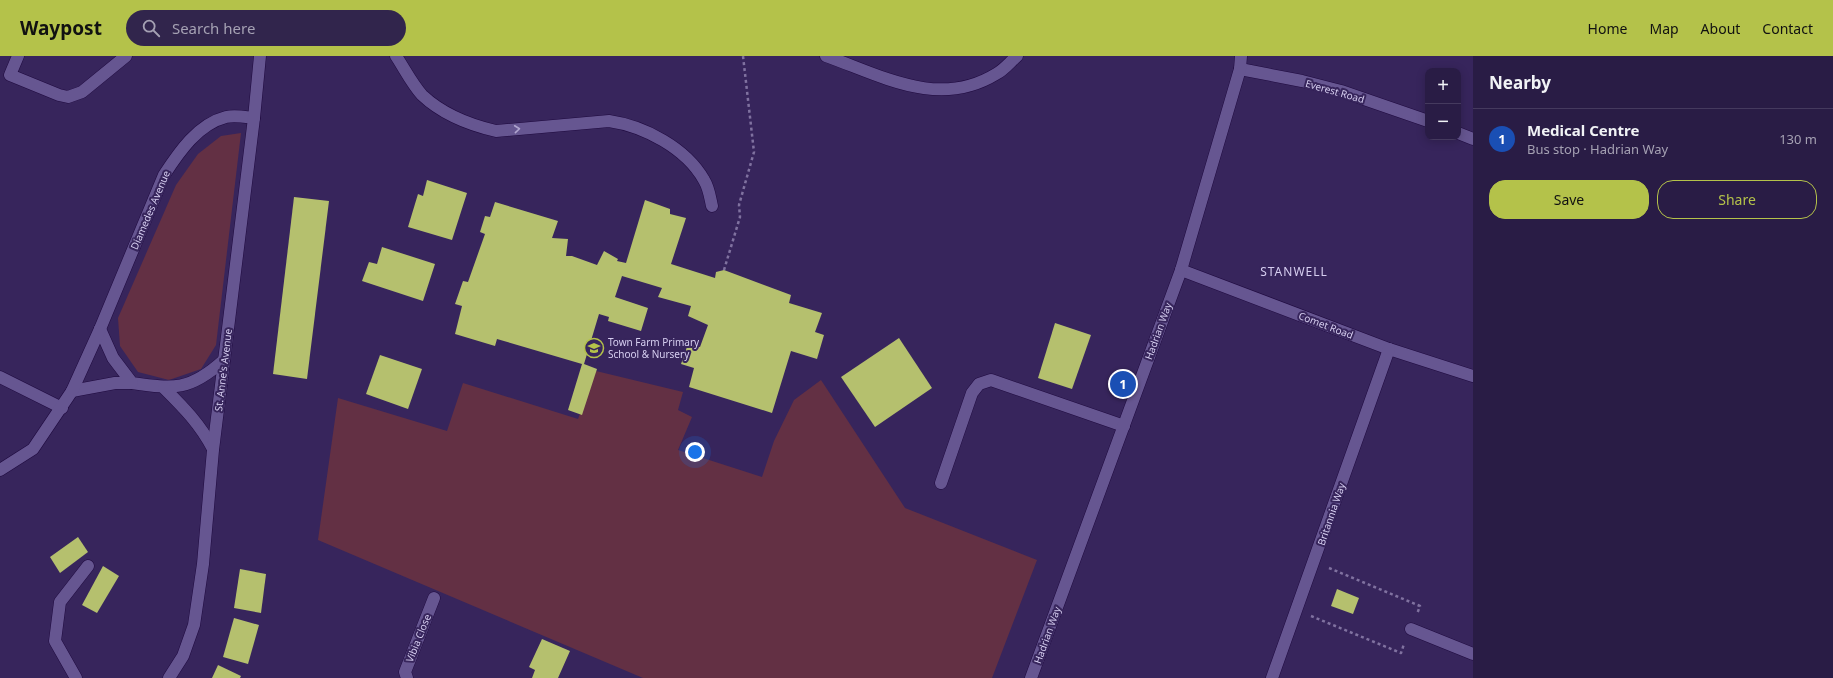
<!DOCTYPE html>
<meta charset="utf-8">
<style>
:root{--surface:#291c45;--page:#31254c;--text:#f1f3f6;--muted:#a5a1b3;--line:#453a5e;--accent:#b4c24a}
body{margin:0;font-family:"Noto Sans",sans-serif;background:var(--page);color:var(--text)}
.controls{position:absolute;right:12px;top:12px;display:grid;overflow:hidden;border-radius:8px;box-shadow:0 2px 10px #0003}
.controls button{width:36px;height:36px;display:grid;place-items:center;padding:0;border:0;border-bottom:1px solid var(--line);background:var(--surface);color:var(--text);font:20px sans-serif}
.you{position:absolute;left:695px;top:396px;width:14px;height:14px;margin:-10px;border:3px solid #fff;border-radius:50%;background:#1a73e8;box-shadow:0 0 0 6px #1a73e833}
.badge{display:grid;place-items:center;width:26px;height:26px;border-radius:50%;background:var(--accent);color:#fff;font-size:13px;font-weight:700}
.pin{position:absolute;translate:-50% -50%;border:2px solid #fff;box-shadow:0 1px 4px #0006}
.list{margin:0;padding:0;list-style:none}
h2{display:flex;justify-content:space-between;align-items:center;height:52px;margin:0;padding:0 16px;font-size:17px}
h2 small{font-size:13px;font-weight:400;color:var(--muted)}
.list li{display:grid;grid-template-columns:26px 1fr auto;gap:12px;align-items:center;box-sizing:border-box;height:60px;padding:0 16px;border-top:1px solid var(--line)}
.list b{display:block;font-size:15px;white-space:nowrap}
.list p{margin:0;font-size:13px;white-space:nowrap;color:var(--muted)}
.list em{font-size:13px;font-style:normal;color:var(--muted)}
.actions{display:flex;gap:8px;padding:12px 16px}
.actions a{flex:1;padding:9px 0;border:1px solid var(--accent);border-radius:16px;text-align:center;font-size:14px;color:var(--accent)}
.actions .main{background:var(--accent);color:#111}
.icon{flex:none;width:22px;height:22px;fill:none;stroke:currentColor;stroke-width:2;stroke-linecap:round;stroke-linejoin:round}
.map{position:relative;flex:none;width:1473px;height:622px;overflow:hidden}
header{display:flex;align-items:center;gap:24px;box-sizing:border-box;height:56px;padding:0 20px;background:var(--accent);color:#111}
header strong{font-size:19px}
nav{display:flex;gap:22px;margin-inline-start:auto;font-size:14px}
.search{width:280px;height:36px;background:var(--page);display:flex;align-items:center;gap:10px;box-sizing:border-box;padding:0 14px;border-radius:22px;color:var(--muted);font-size:15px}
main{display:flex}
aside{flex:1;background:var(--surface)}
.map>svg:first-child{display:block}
.green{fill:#633044}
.building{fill:#b5c06e}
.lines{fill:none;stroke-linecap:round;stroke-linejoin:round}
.minor-casing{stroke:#1f0a3f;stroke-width:13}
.path{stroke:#8072a0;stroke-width:2.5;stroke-dasharray:3 3;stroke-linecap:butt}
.minor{stroke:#665691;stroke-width:12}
.oneway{stroke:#afa4cf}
.labels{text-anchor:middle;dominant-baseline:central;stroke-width:4;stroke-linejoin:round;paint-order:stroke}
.street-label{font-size:10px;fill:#d6cef0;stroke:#37255c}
.poi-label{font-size:10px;fill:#d6cef0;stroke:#37255c;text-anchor:start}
.quarter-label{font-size:12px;letter-spacing:1px;fill:#d6cef0;stroke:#37255c}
</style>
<header>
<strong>Waypost</strong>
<div class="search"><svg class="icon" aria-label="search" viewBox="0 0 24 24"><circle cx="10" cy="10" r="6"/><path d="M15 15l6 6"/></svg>Search here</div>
<nav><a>Home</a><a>Map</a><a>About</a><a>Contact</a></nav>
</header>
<main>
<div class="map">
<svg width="1473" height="622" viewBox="0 0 1473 622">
<rect width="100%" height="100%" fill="#37255c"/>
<g class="green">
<polygon points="241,77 216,289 201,313 169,324 138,316 120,290 118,262 176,129 198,98 221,80"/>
<polygon points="596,315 683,336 678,354 692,361 678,394 762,421 774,385 794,344 821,324 905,452 1037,504 992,622 643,622 318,484 338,342 447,375 463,327 578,363"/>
</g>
<g class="building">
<polygon points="427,124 467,137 452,184 408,171 418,138 423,140"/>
<polygon points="294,141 329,145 307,323 273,318"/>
<polygon points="645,144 670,153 670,158 686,162 671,208 715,222 716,216 724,214 732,217 791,239 789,247 822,257 815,276 824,279 817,303 791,295 772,357 689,331 694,312 681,308 688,288 700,291 708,269 688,260 691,250 658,241 662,232 622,220 615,241 648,252 641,275 608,265 609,261 599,258 584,308 597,313 582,359 568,354 582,308 497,283 495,290 455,278 462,250 455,248 463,225 468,226 485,178 480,176 485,160 490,161 495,146 558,165 552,182 568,183 566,200 572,200 597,209 604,195 618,203 617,205 626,207"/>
<polygon points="382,191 435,208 423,245 362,225 369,206 377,208"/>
<polygon points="1055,267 1091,279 1072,333 1038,322"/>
<polygon points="899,282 932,332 875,371 841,321"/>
<polygon points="380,299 422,313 408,353 366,338"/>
<polygon points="78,481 88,496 60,517 50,501"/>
<polygon points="103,510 119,520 97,557 82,549"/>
<polygon points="240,513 266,518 261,557 234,552"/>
<polygon points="1337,533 1359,542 1353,558 1331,550"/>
<polygon points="234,562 259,569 248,608 223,601"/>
<polygon points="542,583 570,595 558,622 532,622 535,614 529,611"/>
<polygon points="218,609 241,620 240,622 212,622"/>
</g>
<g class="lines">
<g class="minor-casing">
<g id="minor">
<polyline points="18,0 10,19 59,39 68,41 82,36 126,0"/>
<path d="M396,0C404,12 412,28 422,39C442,58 470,69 496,75L609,65C644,70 686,92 704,124C709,132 710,141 712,150"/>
<path d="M826,0C882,20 939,53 996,18C1004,14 1010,6 1017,0"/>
<polyline points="1240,13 1302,25 1341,35 1428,65"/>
<polyline points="1458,77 1473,83"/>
<polyline points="1181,214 1389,293 1473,320"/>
<path d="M100,273L113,302L132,327C174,333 190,335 224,304"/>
<polyline points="0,321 62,352"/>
<path d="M164,332C184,352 200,368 213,393"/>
<polyline points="72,335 115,327 132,327"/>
<path d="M0,414L33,393L72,335L100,273L164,119C179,96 198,68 226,61C235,59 245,61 254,62"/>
<polyline points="941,427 972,337 979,328 991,324 1124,370"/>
<polyline points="1411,573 1473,598"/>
<polyline points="76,622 55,585 60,546 88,510"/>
<polyline points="169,622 183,600 194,569 203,508 213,394 254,62 260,0"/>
<polyline points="407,622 405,616 434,542"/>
<polyline points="1031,622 1181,214 1240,13 1241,0"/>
<polyline points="1272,622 1389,293"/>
</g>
</g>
<g class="path">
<polyline points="724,214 740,161 739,149 754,96 743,0"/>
<polyline points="1329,512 1420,550 1417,558"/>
<polyline points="1311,560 1401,597 1404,588"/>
</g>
<use href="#minor" class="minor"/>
</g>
<defs><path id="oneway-chevron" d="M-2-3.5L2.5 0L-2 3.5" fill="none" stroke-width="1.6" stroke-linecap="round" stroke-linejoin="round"/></defs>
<use class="oneway" href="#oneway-chevron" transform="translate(517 73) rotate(-6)"/>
<defs>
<g id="school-ring" transform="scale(1)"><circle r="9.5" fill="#37255c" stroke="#b4c24a" stroke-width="1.5"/><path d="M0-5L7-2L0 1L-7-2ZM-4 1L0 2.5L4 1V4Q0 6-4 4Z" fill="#b4c24a"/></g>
</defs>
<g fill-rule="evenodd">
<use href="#school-ring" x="594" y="292"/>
</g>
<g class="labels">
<g class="street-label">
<text transform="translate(1335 35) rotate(16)">Everest Road</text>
<text transform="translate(150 154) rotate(-67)">Diamedes Avenue</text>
<text transform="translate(1326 269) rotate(21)">Comet Road</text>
<text transform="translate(1158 275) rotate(-70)">Hadrian Way</text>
<text transform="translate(223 314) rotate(-83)">St. Anne's Avenue</text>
<text transform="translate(1331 458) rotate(-71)">Britannia Way</text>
<text transform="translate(1047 579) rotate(-70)">Hadrian Way</text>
<text transform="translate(418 582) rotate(-68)">Vibia Close</text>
</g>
<g class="poi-label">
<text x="608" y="286">Town Farm Primary<tspan x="608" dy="12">School &amp; Nursery</tspan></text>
</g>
<g class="quarter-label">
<text x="1294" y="215">STANWELL</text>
</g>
</g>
</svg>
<div class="controls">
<button>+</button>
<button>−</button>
</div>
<div class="you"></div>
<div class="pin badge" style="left:1123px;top:328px;background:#1a4fb4">1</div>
</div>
<aside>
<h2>Nearby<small></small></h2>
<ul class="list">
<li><span class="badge" style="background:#1a4fb4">1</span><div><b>Medical Centre</b><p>Bus stop · Hadrian Way</p></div><em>130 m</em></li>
</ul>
<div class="actions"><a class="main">Save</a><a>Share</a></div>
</aside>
</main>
